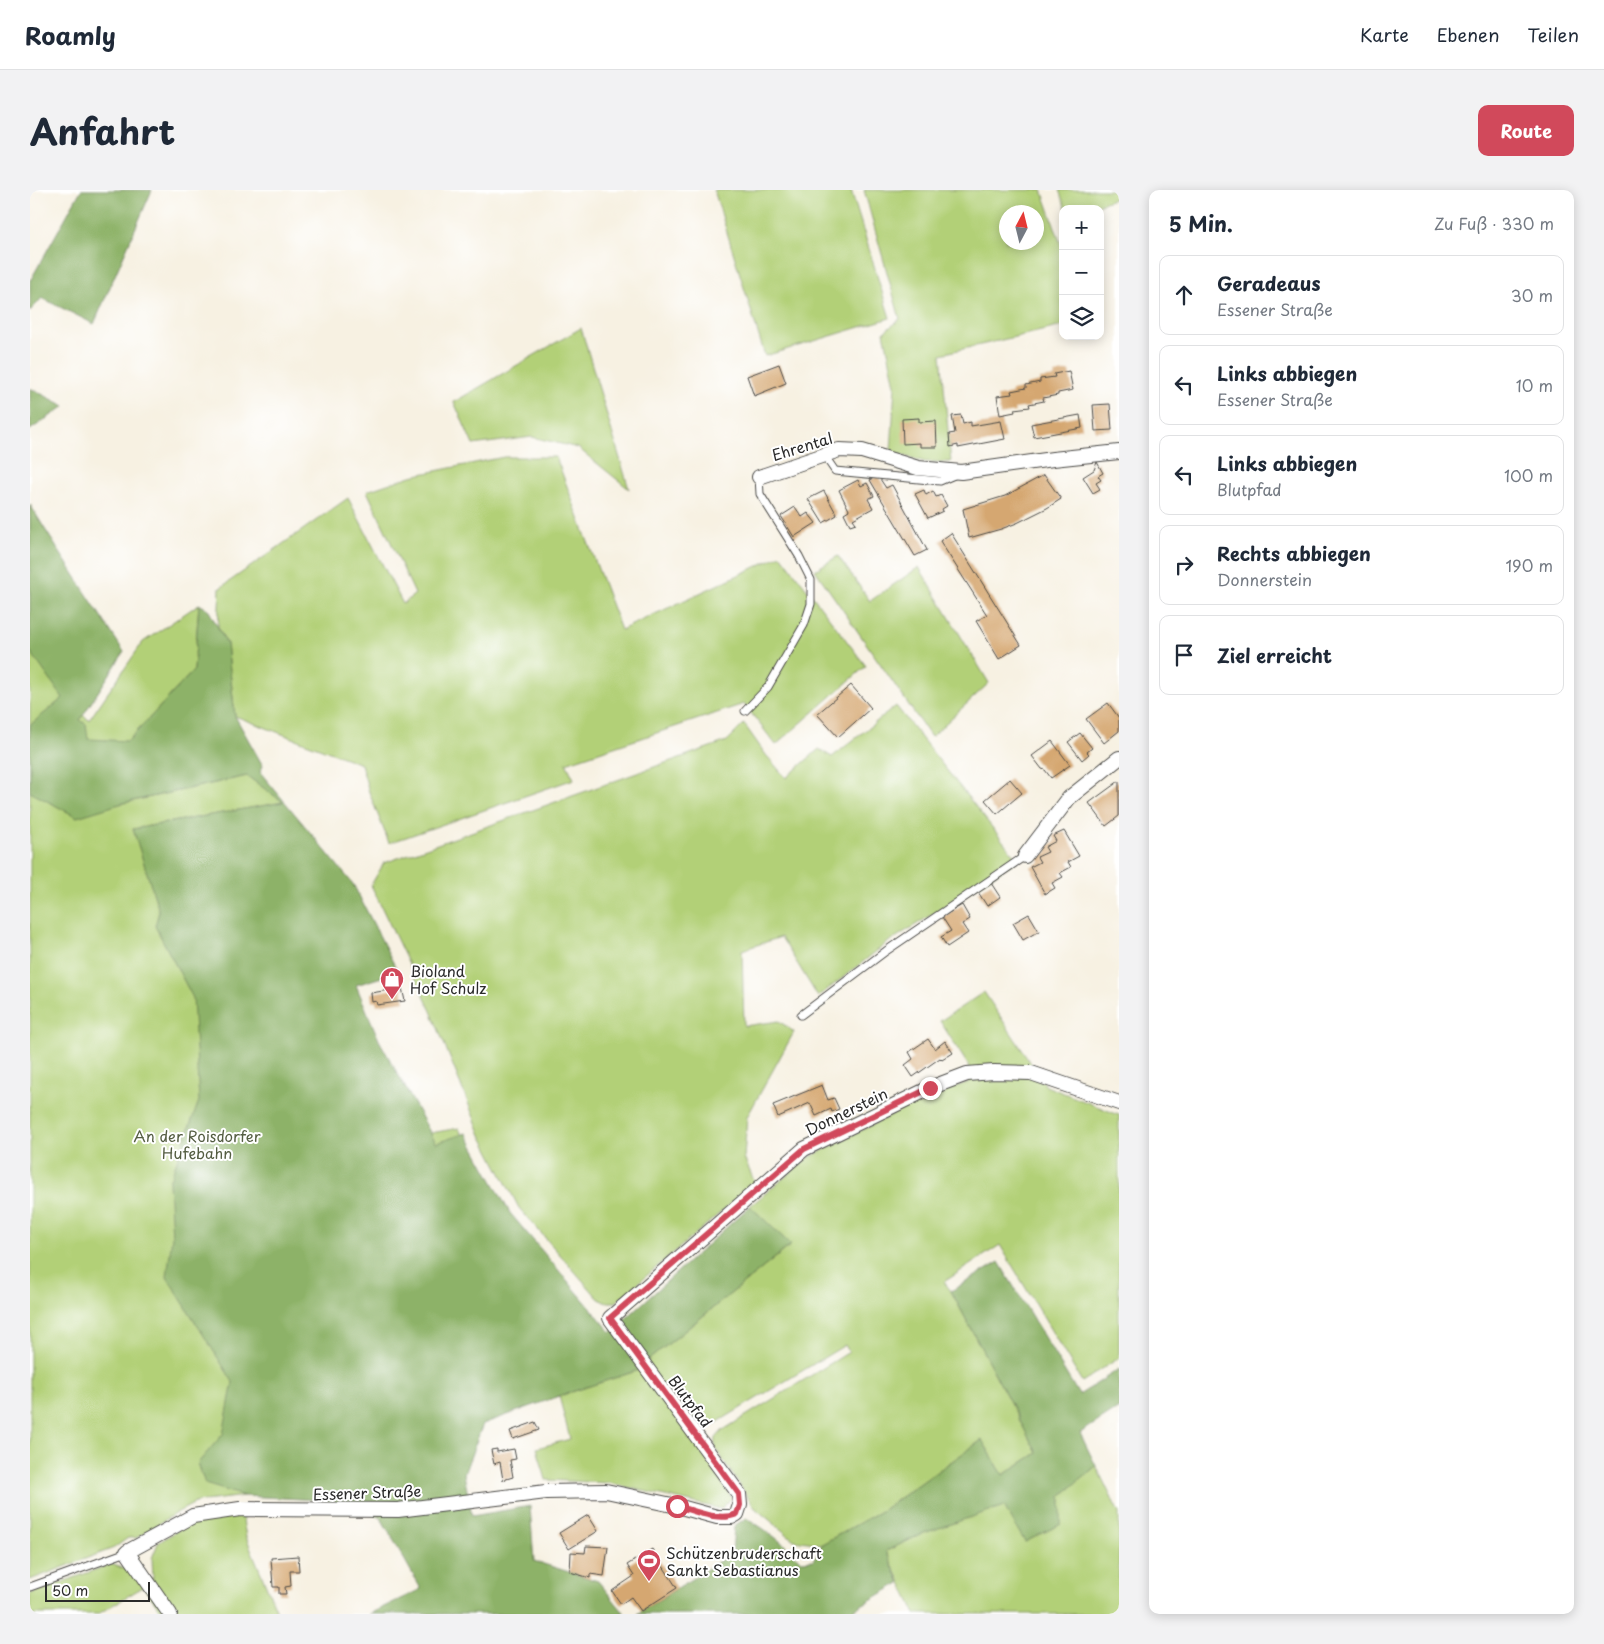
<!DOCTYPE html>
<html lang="de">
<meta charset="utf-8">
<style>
:root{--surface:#fff;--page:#f2f2f3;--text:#1f2937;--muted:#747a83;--line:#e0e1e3;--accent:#d1495b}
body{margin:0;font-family:"Playpen Sans",sans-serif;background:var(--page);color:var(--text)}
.controls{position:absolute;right:15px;top:15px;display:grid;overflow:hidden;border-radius:10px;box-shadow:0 2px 12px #0003}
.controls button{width:45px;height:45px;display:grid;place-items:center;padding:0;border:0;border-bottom:1px solid var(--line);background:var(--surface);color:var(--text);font:25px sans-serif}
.compass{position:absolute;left:969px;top:15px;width:45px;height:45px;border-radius:50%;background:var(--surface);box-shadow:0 2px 12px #0003;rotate:7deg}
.scale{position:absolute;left:15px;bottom:12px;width:105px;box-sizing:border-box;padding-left:5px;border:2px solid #2b2b2b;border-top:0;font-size:14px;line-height:18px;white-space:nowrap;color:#2b2b2b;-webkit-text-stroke:4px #fff;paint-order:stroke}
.stop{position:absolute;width:15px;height:15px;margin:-11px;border:4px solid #d1495b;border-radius:50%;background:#fff}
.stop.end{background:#d1495b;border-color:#fff;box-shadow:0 1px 5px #0008}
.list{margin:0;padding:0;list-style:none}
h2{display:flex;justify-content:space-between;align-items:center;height:65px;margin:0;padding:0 20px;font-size:21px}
h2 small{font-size:16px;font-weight:400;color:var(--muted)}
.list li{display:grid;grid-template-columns:32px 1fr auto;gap:15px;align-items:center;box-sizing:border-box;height:80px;margin:0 10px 10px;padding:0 10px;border:1px solid var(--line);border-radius:10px}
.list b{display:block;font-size:19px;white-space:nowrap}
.list p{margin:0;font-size:16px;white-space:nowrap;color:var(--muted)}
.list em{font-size:16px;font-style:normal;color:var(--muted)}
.icon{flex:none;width:28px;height:28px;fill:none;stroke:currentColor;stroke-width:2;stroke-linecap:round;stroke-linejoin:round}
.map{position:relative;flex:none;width:1089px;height:1424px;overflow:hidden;border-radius:10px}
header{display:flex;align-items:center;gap:30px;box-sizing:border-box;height:70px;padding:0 25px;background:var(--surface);border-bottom:1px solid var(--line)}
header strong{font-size:24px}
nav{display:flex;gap:28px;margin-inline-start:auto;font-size:18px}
.intro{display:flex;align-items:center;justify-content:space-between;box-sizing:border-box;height:120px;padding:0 30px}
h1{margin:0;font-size:35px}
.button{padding:12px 22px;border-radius:10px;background:var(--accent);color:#fff;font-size:18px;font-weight:700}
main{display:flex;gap:30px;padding:0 30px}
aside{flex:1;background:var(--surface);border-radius:10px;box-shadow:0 2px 12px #0003}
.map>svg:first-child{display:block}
.green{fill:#b2d077;stroke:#6e7e51;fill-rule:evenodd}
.forest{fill:#8db268;stroke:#5c6e4a}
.building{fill:#d5a771}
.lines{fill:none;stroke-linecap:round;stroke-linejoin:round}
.lane-casing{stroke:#4a4946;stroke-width:9}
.street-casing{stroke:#4a4946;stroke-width:16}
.lane{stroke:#fff;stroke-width:7}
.street{stroke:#fff;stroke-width:14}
.route{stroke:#d1495b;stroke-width:6}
.labels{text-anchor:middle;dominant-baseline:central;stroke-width:4;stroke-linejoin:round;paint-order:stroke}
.street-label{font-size:15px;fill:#2b2b2b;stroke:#fff}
.poi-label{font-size:15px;fill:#2b2b2b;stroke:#fff;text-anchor:start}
.park-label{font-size:15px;fill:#545d42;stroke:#fff}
</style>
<header>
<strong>Roamly</strong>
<nav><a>Karte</a><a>Ebenen</a><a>Teilen</a></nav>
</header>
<div class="intro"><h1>Anfahrt</h1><a class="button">Route</a></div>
<main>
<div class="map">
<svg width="1089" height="1424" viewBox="0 0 1089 1424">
<rect width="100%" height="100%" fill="#fff"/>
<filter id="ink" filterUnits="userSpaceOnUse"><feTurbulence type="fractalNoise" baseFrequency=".02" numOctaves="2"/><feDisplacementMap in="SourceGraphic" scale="10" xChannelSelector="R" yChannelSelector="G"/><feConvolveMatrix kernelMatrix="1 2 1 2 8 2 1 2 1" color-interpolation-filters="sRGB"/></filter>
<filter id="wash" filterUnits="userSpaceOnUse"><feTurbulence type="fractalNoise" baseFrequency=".0096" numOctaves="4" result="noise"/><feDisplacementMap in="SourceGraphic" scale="20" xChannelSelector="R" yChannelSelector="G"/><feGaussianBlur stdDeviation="1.12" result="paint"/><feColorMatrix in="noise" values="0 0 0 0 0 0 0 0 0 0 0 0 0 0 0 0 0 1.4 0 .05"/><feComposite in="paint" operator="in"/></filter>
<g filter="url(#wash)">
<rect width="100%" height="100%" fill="#f7f1e2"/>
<g class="green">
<polygon points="684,0 821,0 860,128 735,166"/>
<path d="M834,0H1012L1033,60V136L911,164L921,272H895L861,262L865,195L854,142L870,129ZM976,22H1006V52H976Z"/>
<polygon points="1029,0 1089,0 1089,7 1056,19 1036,19"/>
<polygon points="551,138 599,299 548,258 502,247 443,255 424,212"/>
<polygon points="474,267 526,267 591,440 751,365 836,476 746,555 714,514 536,573 544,589 359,653 339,602 331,574 205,526 197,454 188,437 190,398 318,308 373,414 385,404 337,301 381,286"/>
<polygon points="0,314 87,461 48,521 59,530 113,452 169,414 164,480 98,551 89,614 217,586 254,612 103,639 130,721 345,953 429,938 451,996 205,1154 206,1304 214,1306 167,1312 146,1323 106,1348 98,1348 84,1358 0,1390"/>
<polygon points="808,366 840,411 889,377 959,493 901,547 785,380"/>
<polygon points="866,516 988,670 857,753 788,807 751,747 712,760 714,836 749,831 764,842 717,927 714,968 725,993 586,1112 574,1112 568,1108 489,1018 451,945 401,821 341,695 354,673 697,551 714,534 736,565 756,588 789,559 802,567"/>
<polygon points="954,802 1016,896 1089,925 1089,1168 1052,1192 970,1055 914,1092 921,1101 1007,1263 973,1285 952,1250 851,1321 792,1354 764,1350 725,1318 685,1258 686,1248 693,1240 819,1162 815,1155 663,1247 702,1308 691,1319 579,1293 516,1290 507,1258 540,1249 529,1206 606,1181 622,1167 760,1056 720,1016 778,968 902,904 940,892 938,875 910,831"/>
<polygon points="1066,1276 1089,1323 1089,1424 886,1424 856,1361 894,1343 974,1315 995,1352 1030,1334 1031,1306"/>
<polygon points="212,1325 216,1347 248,1424 134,1424 113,1397 68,1424 0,1424 0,1404 81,1374 123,1389 122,1368 128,1353 164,1330"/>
</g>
<g class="forest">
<polygon points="51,0 122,0 64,134 12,108 0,121 0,91"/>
<polygon points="0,198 35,216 0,240"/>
<polygon points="0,316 94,462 50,530 56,534 58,549 98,551 164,480 169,414 178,419 197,454 205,526 233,576 230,582 323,694 368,782 326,795 349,850 406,953 436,943 480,1023 581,1142 720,1016 761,1055 622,1167 606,1181 529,1206 453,1234 434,1284 442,1326 500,1316 504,1371 568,1391 595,1424 339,1424 391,1399 351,1328 321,1314 290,1310 214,1306 175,1294 168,1273 193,1244 203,1192 137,1087 142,1047 139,992 169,911 163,808 125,736 129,721 103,639 253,612 217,586 93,613 47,627 0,602 0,535 33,508 0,461"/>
<path d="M969,1072L1049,1205L1089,1179V1218L1050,1243L1066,1276L1031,1306V1334L995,1352L974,1316L894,1343L856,1361L870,1393L816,1424H607L702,1363L704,1336L716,1328C737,1340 754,1353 771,1371L783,1370L792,1354L851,1321L952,1250L973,1285L1007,1263L921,1101Z"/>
</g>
<g id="blocks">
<g class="building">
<polygon points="749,174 756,193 724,206 717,186"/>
<polygon points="1039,181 1043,200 1028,203 1028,205 1013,208 1014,211 999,214 1000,217 984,219 985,222 970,225 967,206 982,204 981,201 996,198 996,195 1010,192 1010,189 1025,187 1024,184"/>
<polygon points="1080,214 1082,240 1065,241 1063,215"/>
<polygon points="931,225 933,234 941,232 941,236 971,231 975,249 928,258 928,255 920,257 919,244 925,243 922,226"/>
<polygon points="1050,225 1052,238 1004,247 1001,234"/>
<polygon points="889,228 889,232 906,231 907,257 890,257 890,253 873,254 872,229"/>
<polygon points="1067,272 1073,283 1068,286 1071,290 1066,293 1070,299 1063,303 1053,287 1064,280"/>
<polygon points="1014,285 1031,309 1017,318 987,333 971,339 939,348 933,319 975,306"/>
<polygon points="848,286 856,298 862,295 897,360 885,366 840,290"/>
<polygon points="828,290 831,296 837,293 844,306 838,309 843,318 823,329 826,333 820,335 814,323 819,320 809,300"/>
<polygon points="894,300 896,305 903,301 906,307 911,305 917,316 912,319 913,321 898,328 885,304"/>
<polygon points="794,301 807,325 793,333 778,309"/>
<polygon points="765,317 772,327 778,323 786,333 764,347 751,326"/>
<polygon points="921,343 991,455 969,469 946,431 957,425 910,351"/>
<polygon points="821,495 841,518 808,547 787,524"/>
<polygon points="1078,513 1089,528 1089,541 1074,553 1056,529"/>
<polygon points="1050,543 1062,558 1057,562 1059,564 1052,570 1038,552"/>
<polygon points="1022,551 1040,575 1021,588 1015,580 1012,579 1002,566"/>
<polygon points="980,589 992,603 967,624 955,610"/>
<polygon points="1089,591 1089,626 1076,636 1059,613"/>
<polygon points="1034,641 1049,666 1038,672 1041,677 1030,683 1033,687 1022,693 1025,698 1015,704 1000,677 1010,672 1007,667 1018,662 1015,657 1026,651 1023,646"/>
<polygon points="961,693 970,707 957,716 948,702"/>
<polygon points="932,715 940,729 932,734 938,743 917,757 911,747 921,741 912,727"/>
<polygon points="999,724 1009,741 993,750 983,733"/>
<polygon points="372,798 375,811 347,815 346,811 342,812 341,803"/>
<polygon points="898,849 905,859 915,851 923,863 912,870 910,868 883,887 875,875 883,869 879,862"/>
<polygon points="792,895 798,910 804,908 809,919 802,922 801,919 786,926 780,913 748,927 743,915"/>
<polygon points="505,1232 509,1240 483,1249 480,1241"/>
<polygon points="467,1259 467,1262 484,1259 486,1269 480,1270 483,1287 473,1290 470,1272 464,1274 461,1260"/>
<polygon points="558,1325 568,1341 539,1359 529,1343"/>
<polygon points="556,1356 578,1357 574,1386 560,1384 560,1388 540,1382 541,1362 555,1363"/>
<polygon points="622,1359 647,1398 611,1421 601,1407 591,1414 582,1401 604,1386 597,1375"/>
<polygon points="268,1366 269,1381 260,1381 261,1396 255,1397 256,1404 249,1404 249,1397 243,1397 241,1368"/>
</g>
</g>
</g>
<g filter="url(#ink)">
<use href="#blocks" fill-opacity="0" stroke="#4a4946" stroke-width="1"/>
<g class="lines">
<g class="lane-casing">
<g id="lane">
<polyline points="794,265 805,281 910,291 924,285"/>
<polyline points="715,521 738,497 774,435 781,414 781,390 769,366 730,304 729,287"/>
<polyline points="771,825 856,761 995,666"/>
<polyline points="0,1397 97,1362"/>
</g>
</g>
<g class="street-casing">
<g id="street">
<polyline points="729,287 809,260 832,261 888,278 931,282 1023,269 1089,262"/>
<polyline points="995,666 1039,608 1089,568"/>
<polyline points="140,1424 97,1362 163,1326 210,1319 368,1320 516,1302 576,1301 647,1316 687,1327 702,1327 707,1324 710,1315 709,1304 580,1128 774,959 900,898 937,884 964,882 1001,883 1089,913"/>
</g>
</g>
<use href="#lane" class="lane"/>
<use href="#street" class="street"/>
</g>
</g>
<g class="lines" filter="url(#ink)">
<path class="route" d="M647,1316C665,1321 689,1332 707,1324L710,1315L709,1304L580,1128L774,959L900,898"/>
</g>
<defs>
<g id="shop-pin" transform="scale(1.25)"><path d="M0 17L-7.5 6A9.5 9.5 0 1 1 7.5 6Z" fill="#d1495b" stroke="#fff"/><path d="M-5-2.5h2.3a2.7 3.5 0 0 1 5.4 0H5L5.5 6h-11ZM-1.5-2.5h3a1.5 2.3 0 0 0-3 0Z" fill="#fff"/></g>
<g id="stadium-pin" transform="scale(1.25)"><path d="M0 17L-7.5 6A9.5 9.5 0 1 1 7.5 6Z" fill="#d1495b" stroke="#fff"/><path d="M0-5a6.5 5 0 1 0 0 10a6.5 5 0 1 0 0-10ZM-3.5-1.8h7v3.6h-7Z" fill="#fff"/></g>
</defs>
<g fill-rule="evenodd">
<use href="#shop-pin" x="362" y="789"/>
<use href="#stadium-pin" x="619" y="1371"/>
</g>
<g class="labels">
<g class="street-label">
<text transform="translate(772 256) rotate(-17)">Ehrental</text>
<text transform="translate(816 921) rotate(-26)">Donnerstein</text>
<text transform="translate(661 1211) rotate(53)">Blutpfad</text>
<text transform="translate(337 1302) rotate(-2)">Essener Straße</text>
</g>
<g class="poi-label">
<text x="380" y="780">Bioland<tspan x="380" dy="17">Hof Schulz</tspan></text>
<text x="636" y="1362">Schützenbruderschaft<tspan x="636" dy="17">Sankt Sebastianus</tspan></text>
</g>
<g class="park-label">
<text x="167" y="945">An der Roisdorfer<tspan x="167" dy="17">Hufebahn</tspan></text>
</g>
</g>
</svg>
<div class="controls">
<button>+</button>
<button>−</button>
<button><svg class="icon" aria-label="layers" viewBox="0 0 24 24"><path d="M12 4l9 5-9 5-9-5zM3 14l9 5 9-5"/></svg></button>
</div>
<svg class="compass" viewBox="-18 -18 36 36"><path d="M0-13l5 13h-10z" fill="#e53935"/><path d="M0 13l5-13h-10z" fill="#747a83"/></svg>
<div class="scale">50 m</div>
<div class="stop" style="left:647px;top:1316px"></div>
<div class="stop end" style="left:900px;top:898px"></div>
</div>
<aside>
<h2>5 Min.<small>Zu Fuß · 330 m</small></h2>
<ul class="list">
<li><svg class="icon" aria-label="ahead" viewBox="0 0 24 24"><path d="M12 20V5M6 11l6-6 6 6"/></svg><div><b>Geradeaus</b><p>Essener Straße</p></div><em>30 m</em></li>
<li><svg class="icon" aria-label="left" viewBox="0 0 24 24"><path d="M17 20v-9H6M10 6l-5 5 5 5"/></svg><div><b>Links abbiegen</b><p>Essener Straße</p></div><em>10 m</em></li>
<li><svg class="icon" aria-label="left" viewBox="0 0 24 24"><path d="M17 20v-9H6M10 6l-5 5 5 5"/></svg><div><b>Links abbiegen</b><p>Blutpfad</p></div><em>100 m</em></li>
<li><svg class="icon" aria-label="right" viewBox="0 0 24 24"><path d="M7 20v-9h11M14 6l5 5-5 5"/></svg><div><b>Rechts abbiegen</b><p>Donnerstein</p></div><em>190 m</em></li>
<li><svg class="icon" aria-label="arrive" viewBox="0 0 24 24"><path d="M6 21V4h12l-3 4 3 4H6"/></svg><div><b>Ziel erreicht</b></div></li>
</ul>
</aside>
</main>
